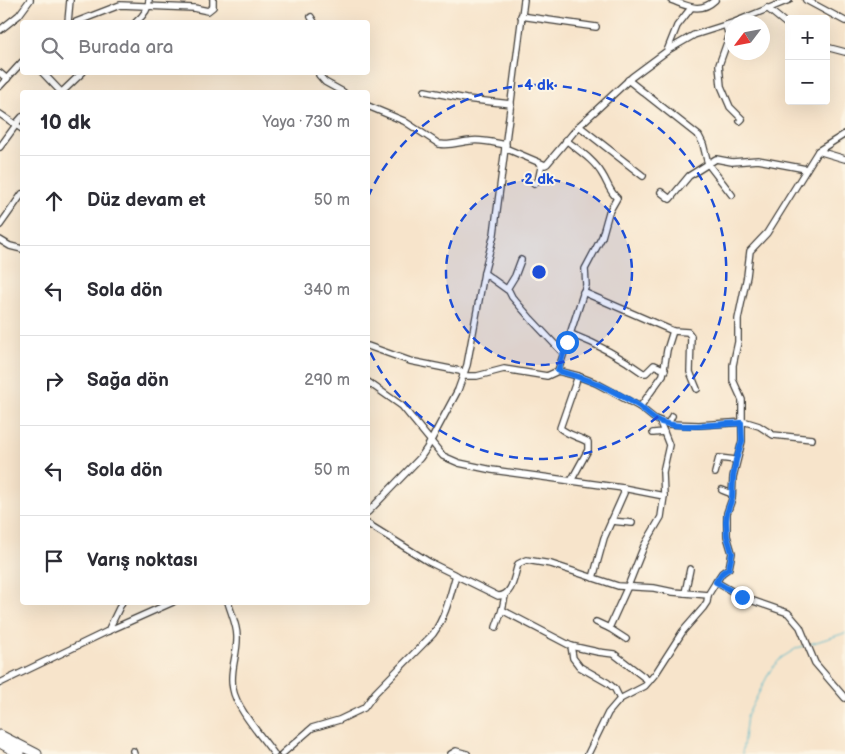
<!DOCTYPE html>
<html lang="tr">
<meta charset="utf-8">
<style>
:root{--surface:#fff;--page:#f2f2f3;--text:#2b2b33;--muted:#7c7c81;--line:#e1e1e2}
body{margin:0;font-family:"Balsamiq Sans",sans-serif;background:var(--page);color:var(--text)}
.controls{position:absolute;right:15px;top:15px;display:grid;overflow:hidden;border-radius:5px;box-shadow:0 5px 20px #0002}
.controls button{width:45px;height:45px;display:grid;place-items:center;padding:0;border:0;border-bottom:1px solid var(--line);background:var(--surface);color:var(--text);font:25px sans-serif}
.compass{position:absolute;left:725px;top:15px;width:45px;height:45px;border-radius:50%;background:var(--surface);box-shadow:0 5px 20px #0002;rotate:238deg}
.stop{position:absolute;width:15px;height:15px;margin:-11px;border:4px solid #1a73e8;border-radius:50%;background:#fff}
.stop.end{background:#1a73e8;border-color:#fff;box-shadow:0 1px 5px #0008}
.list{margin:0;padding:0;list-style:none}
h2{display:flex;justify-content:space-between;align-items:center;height:65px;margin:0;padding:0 20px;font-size:21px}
h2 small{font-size:16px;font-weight:400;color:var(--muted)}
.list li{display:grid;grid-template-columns:32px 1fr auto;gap:15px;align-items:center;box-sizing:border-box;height:90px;padding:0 20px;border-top:1px solid var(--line)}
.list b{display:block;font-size:19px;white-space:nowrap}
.list em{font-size:16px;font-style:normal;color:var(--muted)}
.icon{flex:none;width:28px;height:28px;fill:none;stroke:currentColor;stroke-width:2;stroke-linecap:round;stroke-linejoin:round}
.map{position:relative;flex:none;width:845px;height:754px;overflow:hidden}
.search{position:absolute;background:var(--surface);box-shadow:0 5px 20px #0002;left:20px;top:20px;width:350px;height:55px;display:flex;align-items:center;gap:12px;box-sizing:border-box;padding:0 18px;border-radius:5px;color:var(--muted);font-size:19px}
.panel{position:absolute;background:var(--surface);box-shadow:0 5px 20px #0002;left:20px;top:90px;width:350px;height:515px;border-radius:5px}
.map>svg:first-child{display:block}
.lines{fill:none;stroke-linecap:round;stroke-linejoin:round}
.stream{stroke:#4bb5c9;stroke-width:1}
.minor-casing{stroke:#3d3a36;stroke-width:8}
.highway-casing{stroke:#3d3a36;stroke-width:11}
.minor{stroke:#fff;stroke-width:5.5}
.highway{stroke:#fff;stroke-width:9}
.route{stroke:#1a73e8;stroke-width:6}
.ring{fill:none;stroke:#1d4ed8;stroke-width:2.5;stroke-dasharray:9 6}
.centre{fill:#1d4ed8;stroke:#fcf5e5;stroke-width:2.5}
.ring-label{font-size:15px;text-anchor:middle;font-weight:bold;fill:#1d4ed8;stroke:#fcf5e5;stroke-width:4;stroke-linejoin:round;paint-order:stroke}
</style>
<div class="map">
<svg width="845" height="754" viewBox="0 0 845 754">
<rect width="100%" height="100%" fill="#fcf5e5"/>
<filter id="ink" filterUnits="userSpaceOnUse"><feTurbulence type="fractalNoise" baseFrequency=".02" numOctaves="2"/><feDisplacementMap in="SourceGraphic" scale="10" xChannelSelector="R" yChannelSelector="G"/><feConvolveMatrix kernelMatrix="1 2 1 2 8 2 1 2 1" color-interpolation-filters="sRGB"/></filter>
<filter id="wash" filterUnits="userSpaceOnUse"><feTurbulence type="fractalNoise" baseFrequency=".0096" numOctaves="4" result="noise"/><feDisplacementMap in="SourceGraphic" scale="20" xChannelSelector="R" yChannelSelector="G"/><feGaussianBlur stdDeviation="1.12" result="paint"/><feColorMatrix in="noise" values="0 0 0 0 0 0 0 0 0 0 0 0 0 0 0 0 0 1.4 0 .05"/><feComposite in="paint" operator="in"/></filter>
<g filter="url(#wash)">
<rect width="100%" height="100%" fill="#f7e4cb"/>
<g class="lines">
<g class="stream">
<polyline points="810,644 845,633"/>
<polyline points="742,754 747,716 770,671 781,658 797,648 806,645"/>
</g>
</g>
</g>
<g filter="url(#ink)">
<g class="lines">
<g class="minor-casing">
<g id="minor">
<path d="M671,0C688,6 700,14 715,0"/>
<polyline points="806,0 845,21"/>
<polyline points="767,8 789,26"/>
<polyline points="521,16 596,27"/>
<polyline points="311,17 314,22"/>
<polyline points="68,22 70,0"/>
<polyline points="76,22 120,5 194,8 208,11 213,7 213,0"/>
<path d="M136,22C143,16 149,9 149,0"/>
<polyline points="735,22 789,0"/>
<polyline points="726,26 729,37 719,65 721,86 730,107 742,119 740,121"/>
<polyline points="0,30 19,15 30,0"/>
<polyline points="826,47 845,52"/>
<polyline points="668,50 694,35 732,23"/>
<polyline points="42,72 61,92"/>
<polyline points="320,72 319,75 325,82 343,92"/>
<polyline points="0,73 7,79"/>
<polyline points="628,80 699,136 703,144 708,164 732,195"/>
<polyline points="0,86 22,62"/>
<polyline points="425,91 466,99 511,104"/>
<polyline points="62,92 83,72"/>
<path d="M368,106L404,121L439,144C450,146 460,142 470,141C482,139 494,143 506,145"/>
<polyline points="0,114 22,129"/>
<polyline points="15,125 22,117"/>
<polyline points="579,126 643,176"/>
<polyline points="0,147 16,125"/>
<polyline points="505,148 545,165 547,164 579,126 632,77 667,51 677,26 691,8"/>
<polyline points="818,151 845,159"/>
<path d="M534,184L539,180C538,174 542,170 541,164"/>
<polyline points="661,192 670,199 689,176 716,159 732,162 758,160 806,169"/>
<polyline points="0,225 22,194"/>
<polyline points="0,240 10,246 22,249"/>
<polyline points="484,273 509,291 512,297 531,319 563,353"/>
<polyline points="507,289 515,276 521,260"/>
<polyline points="583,292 673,331 688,332 691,336 690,372 697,389"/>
<path d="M571,334C597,344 620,356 643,373H646L654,365L665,370"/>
<polyline points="368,346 410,361 460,371 464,374"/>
<path d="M558,371L586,285L585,269L602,237L609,212L617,198C609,191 608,183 602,174C594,160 578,150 566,140"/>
<polyline points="463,376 477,376 504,369 547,376 558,371 578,376 596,383 640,407 655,419 668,424 699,425 746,422 759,426 773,435 812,439"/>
<polyline points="368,382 402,406 443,456 459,463 492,470 623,488 624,493 604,538 593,578"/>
<polyline points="640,407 663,375 667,350 673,331"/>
<polyline points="668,424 672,416"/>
<polyline points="653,433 664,432"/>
<polyline points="715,473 719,458 736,460"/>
<path d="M571,481L588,450V442C579,437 568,435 560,428L578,376"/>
<polyline points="623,488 664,496"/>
<polyline points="722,490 732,494"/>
<polyline points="368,512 420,458 427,448 458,390 467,365 484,273 494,234 524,0"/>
<polyline points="611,521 632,523"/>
<path d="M368,524L429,562L498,596C513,596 514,576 518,564L526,560L551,564L618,586L654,588L673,592L708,595"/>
<polyline points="716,582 742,597 788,613 800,627 815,663 845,698"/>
<polyline points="685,593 690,569"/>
<polyline points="505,596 502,610 571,646 598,652 614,654 649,681"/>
<path d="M228,602C231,613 237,625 237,636C238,654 229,671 233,689C236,708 263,738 274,754"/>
<polyline points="596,622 609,628 626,639"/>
<polyline points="496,627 502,610"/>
<polyline points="609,628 628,586 644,546 661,517 664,496 663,472 669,445 660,422"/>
<polyline points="108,631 122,602"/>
<polyline points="571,646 573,658 580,667 608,683 615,689 620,699"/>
<polyline points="0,683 108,631 173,602"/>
<polyline points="133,751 134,754"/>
<path d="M282,754L312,728L339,720L364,708L375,693L433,634C446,616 450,596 456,575"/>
<polyline points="451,754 456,751 467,754"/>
<polyline points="588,754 608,713 620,699 645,686 656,673 683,631 703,608 707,602 708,595 716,582 722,573 729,568 732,553 727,536 727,513 732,499 733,477 742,441 742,400 733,380 733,365 738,342 738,319 747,276 750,251 767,233 818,151 845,134"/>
</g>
</g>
<g class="highway-casing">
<g id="highway">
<polyline points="0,735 37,754"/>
<polyline points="0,743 20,754"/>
</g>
</g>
<use href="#minor" class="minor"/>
<use href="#highway" class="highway"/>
</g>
</g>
<g class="lines" filter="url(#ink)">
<path class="route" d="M567,342L558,371C587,378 614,390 639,406C646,411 652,419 661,422C683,430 717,424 741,423L742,441L736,460L733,477L732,498L727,513L726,521L727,536L732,553L729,568L722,573L716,582L742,597"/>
</g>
<circle cx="539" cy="272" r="93" fill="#1d4ed8" fill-opacity=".12"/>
<g class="ring">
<circle cx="539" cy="272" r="93"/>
<path d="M368 197A187 187 0 1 1 368 347"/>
</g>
<circle cx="539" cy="272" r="8" class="centre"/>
<g class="ring-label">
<text x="539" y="90">4 dk</text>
<text x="539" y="184">2 dk</text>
</g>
</svg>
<div class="controls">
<button>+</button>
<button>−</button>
</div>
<svg class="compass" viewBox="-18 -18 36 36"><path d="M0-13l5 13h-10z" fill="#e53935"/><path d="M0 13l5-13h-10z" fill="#7c7c81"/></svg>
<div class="stop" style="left:567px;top:342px"></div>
<div class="stop end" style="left:742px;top:597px"></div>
<div class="search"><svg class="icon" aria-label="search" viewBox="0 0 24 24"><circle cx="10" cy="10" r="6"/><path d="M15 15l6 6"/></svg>Burada ara</div>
<section class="panel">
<h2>10 dk<small>Yaya · 730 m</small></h2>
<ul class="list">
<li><svg class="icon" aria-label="ahead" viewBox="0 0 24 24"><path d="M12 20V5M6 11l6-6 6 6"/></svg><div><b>Düz devam et</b></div><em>50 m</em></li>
<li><svg class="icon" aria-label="left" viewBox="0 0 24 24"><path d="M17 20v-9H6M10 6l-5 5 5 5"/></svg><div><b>Sola dön</b></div><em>340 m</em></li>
<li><svg class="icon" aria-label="right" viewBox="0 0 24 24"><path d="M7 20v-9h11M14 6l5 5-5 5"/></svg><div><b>Sağa dön</b></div><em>290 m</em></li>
<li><svg class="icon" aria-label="left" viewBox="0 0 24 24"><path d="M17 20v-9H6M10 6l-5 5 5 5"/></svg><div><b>Sola dön</b></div><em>50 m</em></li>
<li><svg class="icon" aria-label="arrive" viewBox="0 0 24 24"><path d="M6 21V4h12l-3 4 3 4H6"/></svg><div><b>Varış noktası</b></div></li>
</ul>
</section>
</div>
